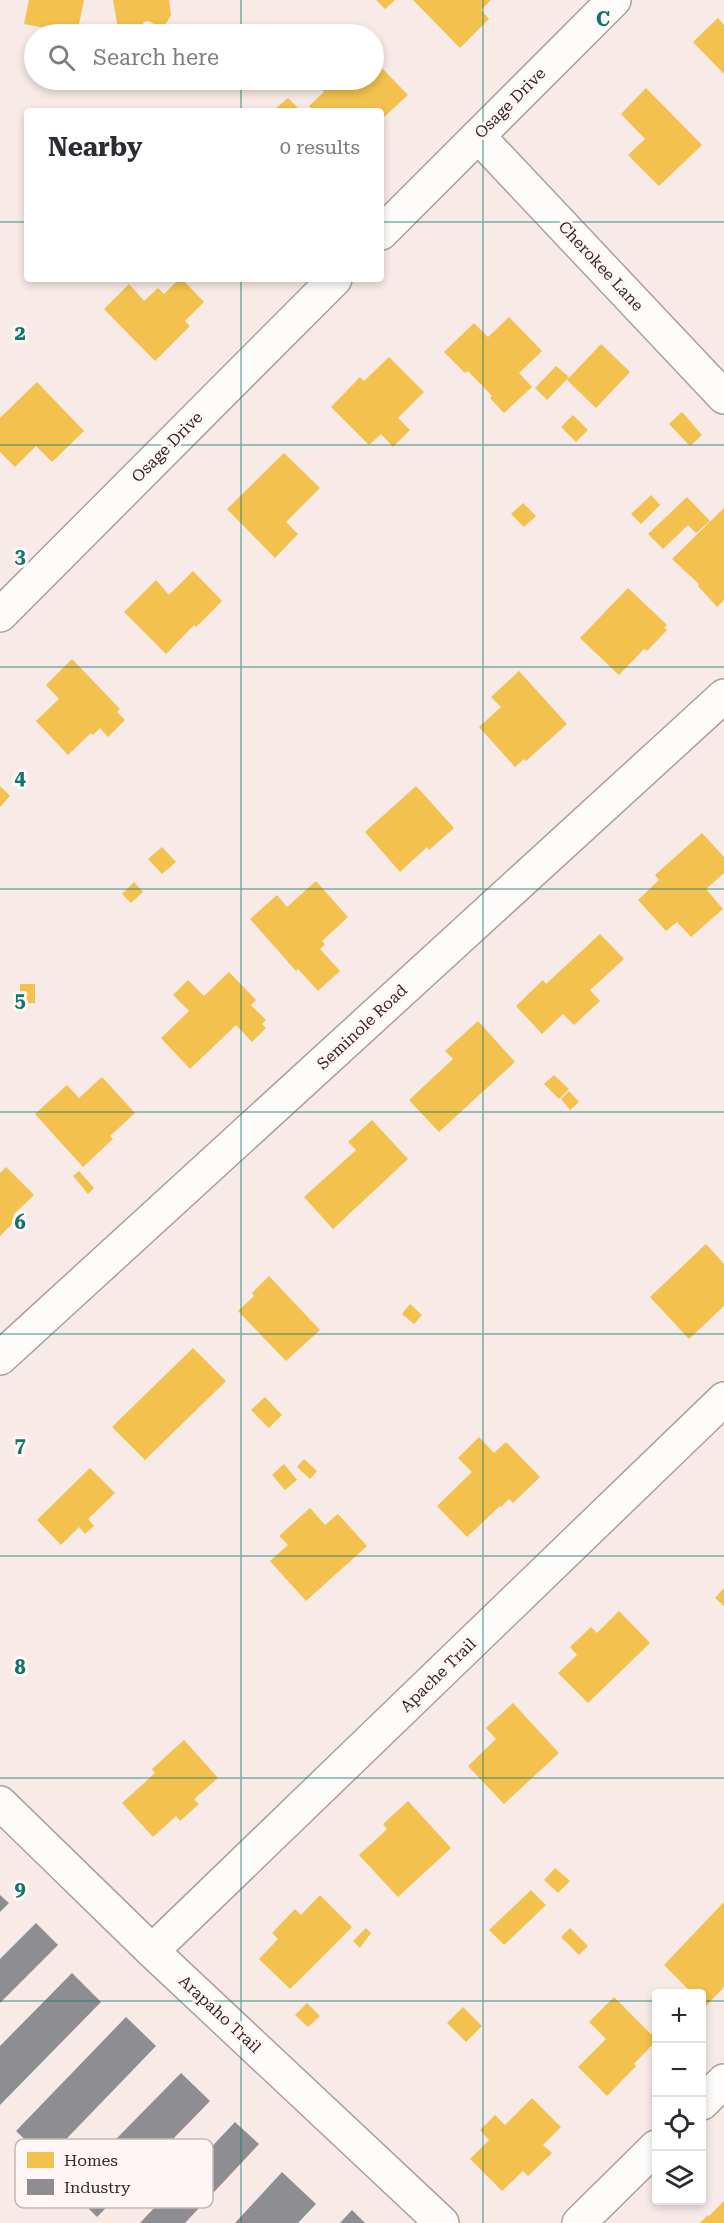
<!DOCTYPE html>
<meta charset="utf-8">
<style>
:root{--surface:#fff;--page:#f2f2f3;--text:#2b2b33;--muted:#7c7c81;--line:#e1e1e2}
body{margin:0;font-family:"Roboto Serif",serif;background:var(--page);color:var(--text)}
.controls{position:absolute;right:18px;bottom:18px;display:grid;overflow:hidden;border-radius:6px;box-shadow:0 3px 9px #0003}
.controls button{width:54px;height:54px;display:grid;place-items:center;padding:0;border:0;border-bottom:2px solid var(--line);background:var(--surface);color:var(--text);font:30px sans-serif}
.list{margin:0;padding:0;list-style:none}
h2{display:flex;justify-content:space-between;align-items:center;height:78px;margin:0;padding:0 24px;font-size:26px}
h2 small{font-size:20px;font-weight:400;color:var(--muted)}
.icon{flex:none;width:33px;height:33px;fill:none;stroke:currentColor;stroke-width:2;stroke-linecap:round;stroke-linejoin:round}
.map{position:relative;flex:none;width:724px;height:2223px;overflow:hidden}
.search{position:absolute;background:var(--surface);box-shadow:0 3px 9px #0003;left:24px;top:24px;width:360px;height:66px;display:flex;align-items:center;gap:15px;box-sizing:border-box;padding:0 21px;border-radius:33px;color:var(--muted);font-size:22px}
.panel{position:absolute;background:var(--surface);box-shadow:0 3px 9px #0003;left:24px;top:108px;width:360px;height:174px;border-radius:6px}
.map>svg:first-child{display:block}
.homes{fill:#f2c14e}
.industry{fill:#8d8d92}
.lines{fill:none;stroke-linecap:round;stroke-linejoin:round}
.minor-casing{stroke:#aca09d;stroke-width:36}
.minor{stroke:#fefcfb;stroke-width:33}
.grid{fill:none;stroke:#0f766e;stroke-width:1.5;stroke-opacity:0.55}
.labels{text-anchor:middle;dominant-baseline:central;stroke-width:6;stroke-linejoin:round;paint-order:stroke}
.street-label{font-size:16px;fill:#372825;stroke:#fff6f5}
.key{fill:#fff6f5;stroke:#c3b8b7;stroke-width:1.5}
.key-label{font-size:16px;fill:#372825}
.grid-label{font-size:20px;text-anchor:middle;font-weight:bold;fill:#0f766e;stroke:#fff6f5;stroke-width:6;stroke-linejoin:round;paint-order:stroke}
</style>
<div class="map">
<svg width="724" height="2223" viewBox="0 0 724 2223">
<rect width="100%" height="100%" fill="#f7eae7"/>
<g class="homes">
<polygon points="29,0 84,0 77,34 24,24"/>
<polygon points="113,0 169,0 171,15 163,29 149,21 143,22 146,34 119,34"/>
<polygon points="376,0 395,0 385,9"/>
<polygon points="413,0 491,0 481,10 489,19 460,48"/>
<polygon points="718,18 724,25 724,74 693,42"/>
<polygon points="374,60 408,95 383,118 381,111 376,111 373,108 369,111 314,111 309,106 324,92 312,80 374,80"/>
<polygon points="646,88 702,145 659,186 628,155 645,139 621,114"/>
<polygon points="288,98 301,111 277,111 275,109"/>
<polygon points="179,279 182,279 204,302 185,321 190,326 155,361 104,309 129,284 144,301 158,288 164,294"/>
<polygon points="509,317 542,351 519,373 532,387 504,413 490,398 492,396 468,371 465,373 444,352 474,323 488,337"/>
<polygon points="601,344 630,372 596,408 567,380"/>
<polygon points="389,357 424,392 398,418 410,430 393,447 381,434 369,445 331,407 360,377 364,381"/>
<polygon points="556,366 569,377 547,400 535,388"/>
<polygon points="37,382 84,431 52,462 36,446 15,467 0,452 0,418"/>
<polygon points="682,412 702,435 690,446 669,424"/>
<polygon points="573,415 588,430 576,442 561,427"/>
<polygon points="284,453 320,488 286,522 298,534 275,558 227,509"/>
<polygon points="651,495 660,505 641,524 631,514"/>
<polygon points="687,497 710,521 696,533 688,525 663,549 648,534"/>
<polygon points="523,503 536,516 524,527 511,514"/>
<polygon points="724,508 724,600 717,607 698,586 699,584 672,559"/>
<polygon points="193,571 222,601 196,627 194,625 166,654 124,612 156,580 169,595"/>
<polygon points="628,588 667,625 664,628 667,630 647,651 644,649 619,675 580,638"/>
<polygon points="72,659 120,709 117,712 125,720 108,737 100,728 93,735 91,733 68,755 36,721 59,699 46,685"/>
<polygon points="519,671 567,724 526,761 524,759 515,767 479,727 501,707 491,697"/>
<polygon points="0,786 10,796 0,807"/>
<polygon points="416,786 454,828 429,850 427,847 400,872 365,832"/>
<polygon points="702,833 724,857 724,873 706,889 723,909 691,937 677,922 666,931 638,900 659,880 655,875"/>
<polygon points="162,847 176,862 162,874 148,859"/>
<polygon points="316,881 348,917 322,941 325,944 320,949 340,971 318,991 298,969 296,971 250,919 277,895 287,907"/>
<polygon points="134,882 143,892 131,903 122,894"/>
<polygon points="600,934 624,959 590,990 600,1001 574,1025 563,1014 542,1034 516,1006 543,980 546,984"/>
<polygon points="229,972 256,1000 251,1005 266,1020 262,1024 266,1028 252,1042 236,1025 190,1069 161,1038 189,1011 173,995 188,980 204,996"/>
<rect x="20" y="984" width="15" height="19"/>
<polygon points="478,1021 515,1062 439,1132 409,1100 453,1059 445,1051"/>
<polygon points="554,1075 569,1089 559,1099 544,1084"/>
<polygon points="102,1077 135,1113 110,1136 113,1139 83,1167 35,1114 67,1085 79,1098"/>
<polygon points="569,1091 579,1102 570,1110 561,1099"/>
<polygon points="372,1120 408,1159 333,1229 304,1197 356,1150 348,1142"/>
<polygon points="6,1167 34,1195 13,1215 17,1219 0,1236 0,1173"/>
<polygon points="79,1171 94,1188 88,1194 73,1176"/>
<polygon points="706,1244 724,1264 724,1306 689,1339 650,1297"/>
<polygon points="269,1276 320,1330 286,1361 238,1311 254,1296 252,1293"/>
<polygon points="410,1304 422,1315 414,1324 402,1314"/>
<polygon points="193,1348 226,1381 145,1460 112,1427"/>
<polygon points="265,1397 282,1415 269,1428 251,1410"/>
<polygon points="479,1437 494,1453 506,1442 540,1477 513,1503 509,1499 501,1507 500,1506 467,1537 437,1506 472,1472 458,1458"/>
<polygon points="304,1459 317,1471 310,1479 297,1467"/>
<polygon points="284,1464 297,1480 285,1490 272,1475"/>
<polygon points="90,1468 115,1493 88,1519 94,1526 85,1534 79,1527 61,1545 37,1520"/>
<polygon points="310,1508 325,1525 338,1514 367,1546 306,1601 270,1561 288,1545 279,1536"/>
<polygon points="724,1588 724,1606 715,1598"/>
<polygon points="619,1611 650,1643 588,1703 558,1673 577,1655 570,1647 591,1627 597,1633"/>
<polygon points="513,1703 559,1753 504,1804 468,1766 496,1739 486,1728"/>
<polygon points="184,1740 218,1778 194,1799 199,1804 180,1821 176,1816 153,1837 122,1803 155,1773 152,1769"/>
<polygon points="408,1801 451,1848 398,1897 359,1855 383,1833 387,1829 383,1824"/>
<polygon points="555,1868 570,1881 558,1893 544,1880"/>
<polygon points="531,1890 546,1905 504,1945 489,1930"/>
<polygon points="320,1895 352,1927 290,1989 259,1959 278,1939 272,1933 295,1909 301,1915"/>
<polygon points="724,1902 724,1987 706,2006 702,2001 702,1994 693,1994 664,1965"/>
<polygon points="366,1928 371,1933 360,1948 353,1941"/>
<polygon points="570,1928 588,1946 579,1955 561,1937"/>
<polygon points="614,1997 656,2039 656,2041 634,2064 636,2066 607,2096 578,2067 606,2039 589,2022"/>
<polygon points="307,2003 320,2016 308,2027 295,2015"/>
<polygon points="463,2007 482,2026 466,2042 447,2023"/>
<polygon points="532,2098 561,2127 543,2145 552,2153 528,2176 523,2171 502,2191 470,2159 489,2140 480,2130 495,2115 505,2125"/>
<polygon points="724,2201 724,2223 700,2223 708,2215 709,2216"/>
</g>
<g class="industry">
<polygon points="0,1895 9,1903 0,1912"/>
<polygon points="36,1923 58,1945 0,2003 0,1959"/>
<polygon points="72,1973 101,2002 0,2105 0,2046"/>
<polygon points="126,2017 156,2046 46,2160 16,2131"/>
<polygon points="181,2073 210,2101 97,2217 68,2188"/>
<polygon points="235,2122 259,2144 185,2223 140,2223"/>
<polygon points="282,2172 316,2204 298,2223 235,2223"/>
<polygon points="352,2210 365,2223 340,2223"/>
</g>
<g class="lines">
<g class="minor-casing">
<g id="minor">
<polyline points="478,136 724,397"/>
<polyline points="381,233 614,0"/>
<polyline points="0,615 335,279"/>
<polyline points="0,1358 724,696"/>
<polyline points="0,1803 152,1951 442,2223"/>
<polyline points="152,1951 724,1399"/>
<polyline points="702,2103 724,2081"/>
<polyline points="579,2223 656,2147"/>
</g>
</g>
<use href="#minor" class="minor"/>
</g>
<path class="grid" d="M241,0V34M483,0V2223M241,80V111M0,222H27M381,222H724M241,279V2223M0,445H724M0,667H724M0,889H724M0,1112H724M0,1334H724M0,1556H724M0,1778H724M0,2001H656M702,2001H724"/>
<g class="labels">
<g class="street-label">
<text transform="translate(510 103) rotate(-45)">Osage Drive</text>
<text transform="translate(601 266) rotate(47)">Cherokee Lane</text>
<text transform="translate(167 447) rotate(-45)">Osage Drive</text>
<text transform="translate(362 1027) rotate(-43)">Seminole Road</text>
<text transform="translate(438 1675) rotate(-44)">Apache Trail</text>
<text transform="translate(220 2014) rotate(43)">Arapaho Trail</text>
</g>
</g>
<rect x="15" y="2139" width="198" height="69" rx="9" class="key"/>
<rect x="27" y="2152" width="27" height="16" fill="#f2c14e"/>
<rect x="27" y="2179" width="27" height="16" fill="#8d8d92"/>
<g class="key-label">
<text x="64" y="2166">Homes</text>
<text x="64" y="2193">Industry</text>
</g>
<g class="grid-label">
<text x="603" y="26">C</text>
<text x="20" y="340">2</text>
<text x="20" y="563">3</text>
<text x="20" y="785">4</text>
<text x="20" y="1007">5</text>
<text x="20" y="1229">6</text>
<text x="20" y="1452">7</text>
<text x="20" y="1674">8</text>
<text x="20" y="1896">9</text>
</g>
</svg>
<div class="controls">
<button>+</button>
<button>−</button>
<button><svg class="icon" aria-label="locate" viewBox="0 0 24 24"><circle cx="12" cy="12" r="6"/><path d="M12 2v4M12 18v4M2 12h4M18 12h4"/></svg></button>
<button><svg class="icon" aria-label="layers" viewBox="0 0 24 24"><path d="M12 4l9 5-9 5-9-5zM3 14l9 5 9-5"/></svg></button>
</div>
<div class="search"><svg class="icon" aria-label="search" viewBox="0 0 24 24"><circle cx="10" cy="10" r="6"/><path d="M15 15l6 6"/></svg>Search here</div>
<section class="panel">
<h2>Nearby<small>0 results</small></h2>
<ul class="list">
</ul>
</section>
</div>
